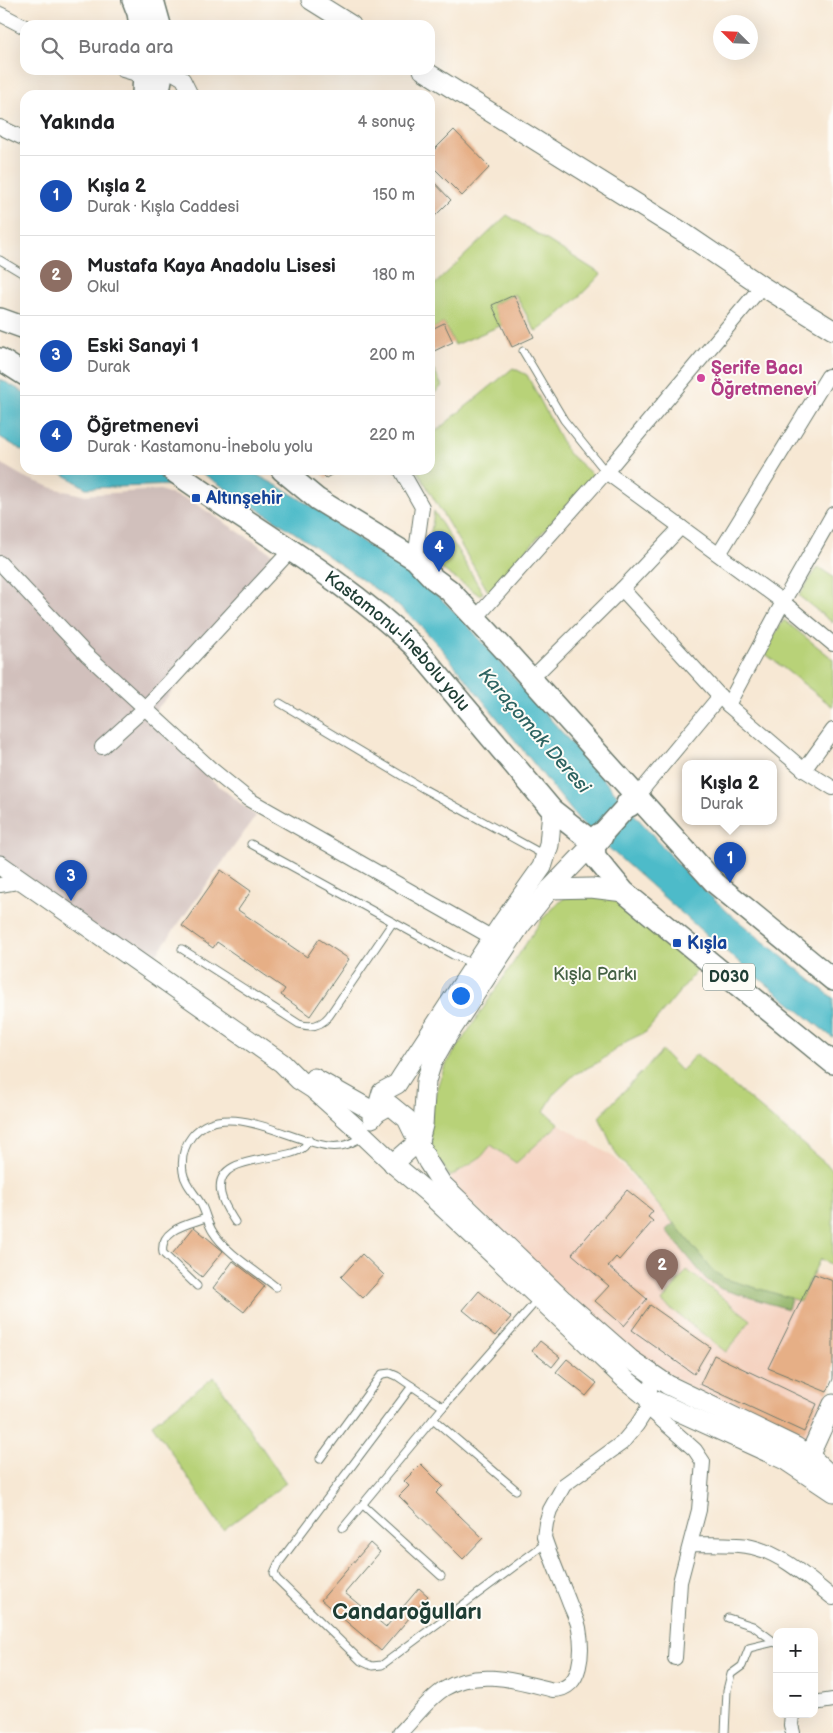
<!DOCTYPE html>
<html lang="tr">
<meta charset="utf-8">
<style>
:root{--surface:#fff;--page:#f2f2f2;--text:#202124;--muted:#757577;--line:#e0e0e0;--accent:#111827}
body{margin:0;font-family:"Balsamiq Sans",sans-serif;background:var(--page);color:var(--text)}
.controls{position:absolute;right:15px;bottom:15px;display:grid;overflow:hidden;border-radius:10px;box-shadow:0 5px 20px #0002}
.controls button{width:45px;height:45px;display:grid;place-items:center;padding:0;border:0;border-bottom:1px solid var(--line);background:var(--surface);color:var(--text);font:25px sans-serif}
.compass{position:absolute;left:713px;top:15px;width:45px;height:45px;border-radius:50%;background:var(--surface);box-shadow:0 5px 20px #0002;rotate:294deg}
.you{position:absolute;left:460px;top:995px;width:18px;height:18px;margin:-12px;border:4px solid #fff;border-radius:50%;background:#1a73e8;box-shadow:0 0 0 8px #1a73e833}
.badge{display:grid;place-items:center;width:32px;height:32px;border-radius:50%;background:var(--accent);color:#fff;font-size:16px;font-weight:700}
.pin{position:absolute;translate:-50% -41px;filter:drop-shadow(0 1px 2px #0008)}
.pin::after{content:'';position:absolute;top:26px;width:18px;height:15px;background:inherit;clip-path:polygon(0 0,100% 0,50% 100%)}
.popup{position:absolute;left:682px;top:760px;width:95px;height:65px;box-sizing:border-box;display:grid;place-content:center;border-radius:10px;background:var(--surface);filter:drop-shadow(0 1px 4px #0005);font-size:16px;white-space:nowrap;color:var(--muted)}
.popup b{font-size:19px;color:var(--text)}
.popup::after{content:'';position:absolute;left:50%;top:100%;margin-left:-10px;border:10px solid transparent;border-top-color:var(--surface)}
.list{margin:0;padding:0;list-style:none}
h2{display:flex;justify-content:space-between;align-items:center;height:65px;margin:0;padding:0 20px;font-size:21px}
h2 small{font-size:16px;font-weight:400;color:var(--muted)}
.list li{display:grid;grid-template-columns:32px 1fr auto;gap:15px;align-items:center;box-sizing:border-box;height:80px;padding:0 20px;border-top:1px solid var(--line)}
.list b{display:block;font-size:19px;white-space:nowrap}
.list p{margin:0;font-size:16px;white-space:nowrap;color:var(--muted)}
.list em{font-size:16px;font-style:normal;color:var(--muted)}
.icon{flex:none;width:28px;height:28px;fill:none;stroke:currentColor;stroke-width:2;stroke-linecap:round;stroke-linejoin:round}
.map{position:relative;flex:none;width:833px;height:1733px;overflow:hidden}
.search{position:absolute;background:var(--surface);box-shadow:0 5px 20px #0002;left:20px;top:20px;width:415px;height:55px;display:flex;align-items:center;gap:12px;box-sizing:border-box;padding:0 18px;border-radius:15px;color:var(--muted);font-size:19px}
.panel{position:absolute;background:var(--surface);box-shadow:0 5px 20px #0002;left:20px;top:90px;width:415px;height:385px;border-radius:15px}
.map>svg:first-child{display:block}
.built{fill:#f5d3c1}
.industrial{fill:#d1c0bc}
.green{fill:#b8d278;stroke:#6c8856}
.forest{fill:#92b468;stroke:#58784e}
.water{fill:#4ebbc9;stroke:#367c7e}
.building{fill:#e6af86}
.lines{fill:none;stroke-linecap:round;stroke-linejoin:round}
.lane-casing{stroke:#6b796c;stroke-width:9}
.street-casing{stroke:#6b796c;stroke-width:16}
.secondary-casing{stroke:#6b796c;stroke-width:21}
.primary-casing{stroke:#6b796c;stroke-width:24}
.highway-casing{stroke:#6b796c;stroke-width:28}
.lane{stroke:#fff;stroke-width:7}
.street{stroke:#fff;stroke-width:14}
.secondary{stroke:#fff;stroke-width:19}
.primary{stroke:#fff;stroke-width:21}
.highway{stroke:#fff;stroke-width:25}
.hotel-dot{fill:#d1479c;stroke:#fdfcf7;stroke-width:2}
.transit-dot{fill:#1a4fb4;stroke:#fdfcf7;stroke-width:2}
.labels{text-anchor:middle;dominant-baseline:central;stroke-width:4;stroke-linejoin:round;paint-order:stroke}
.shield{fill:#fdfcf7;stroke:#62766e;stroke-width:1}
.shield-label{font-size:16px;font-weight:bold;fill:#1f3d34}
.hotel-label{font-size:18px;font-weight:bold;fill:#b23c85;stroke:#fdfcf7;text-anchor:start}
.transit-label{font-size:18px;font-weight:bold;fill:#164399;stroke:#fdfcf7;text-anchor:start}
.street-label{font-size:18px;fill:#1f3d34;stroke:#fdfcf7}
.park-label{font-size:18px;fill:#456245;stroke:#fdfcf7}
.water-label{font-size:19px;font-style:italic;fill:#2d6361;stroke:#fdfcf7}
.district-label{font-size:22px;font-weight:bold;fill:#1f3d34;stroke:#fdfcf7}
</style>
<div class="map">
<svg width="833" height="1733" viewBox="0 0 833 1733">
<rect width="100%" height="100%" fill="#fdfcf7"/>
<filter id="ink" filterUnits="userSpaceOnUse"><feTurbulence type="fractalNoise" baseFrequency=".02" numOctaves="2"/><feDisplacementMap in="SourceGraphic" scale="10" xChannelSelector="R" yChannelSelector="G"/><feConvolveMatrix kernelMatrix="1 2 1 2 8 2 1 2 1" color-interpolation-filters="sRGB"/></filter>
<filter id="wash" filterUnits="userSpaceOnUse"><feTurbulence type="fractalNoise" baseFrequency=".0096" numOctaves="4" result="noise"/><feDisplacementMap in="SourceGraphic" scale="20" xChannelSelector="R" yChannelSelector="G"/><feGaussianBlur stdDeviation="1.12" result="paint"/><feColorMatrix in="noise" values="0 0 0 0 0 0 0 0 0 0 0 0 0 0 0 0 0 1.4 0 .05"/><feComposite in="paint" operator="in"/></filter>
<g filter="url(#wash)">
<rect width="100%" height="100%" fill="#f7e8d4"/>
<polygon class="built" points="559,1124 615,1158 674,1223 713,1271 725,1279 800,1301 814,1274 833,1281 833,1379 826,1397 828,1406 809,1448 692,1389 609,1334 461,1193 450,1177 482,1156 491,1145 516,1163"/>
<polygon class="industrial" points="0,463 24,477 53,488 82,495 160,490 193,502 285,562 148,719 208,777 256,816 148,966 9,871 0,879"/>
<g class="green">
<path d="M507,215L601,274C581,296 560,315 536,332L515,294L492,305L502,325L455,345L444,323L430,330V289Z"/>
<polygon points="430,363 442,386 430,397"/>
<polygon points="513,368 527,375 568,453 593,475 489,593 417,470 430,470 430,436"/>
<path d="M434,511L483,593L479,595L429,560C426,547 433,526 434,511Z"/>
<polygon points="818,567 833,577 833,623 799,596"/>
<polygon points="784,620 833,659 833,707 763,652"/>
<polygon points="581,894 618,898 700,967 646,1032 627,1041 599,1062 575,1074 555,1093 544,1111 559,1124 516,1163 491,1145 482,1156 450,1177 433,1150 430,1127 432,1109 438,1085 445,1066 543,918 564,898"/>
<polygon points="662,1051 681,1071 696,1054 833,1170 833,1265 820,1259 800,1301 725,1279 713,1271 616,1154 599,1117"/>
<polygon points="687,1270 751,1320 726,1352 662,1302"/>
<polygon points="214,1377 286,1483 223,1530 152,1424"/>
</g>
<polygon class="forest" points="674,1223 713,1271 725,1279 791,1298 788,1309 721,1289 706,1279 666,1230"/>
<g class="water">
<polygon points="0,379 25,393 25,452 0,437"/>
<polygon points="56,470 152,470 173,485 86,488"/>
<polygon points="197,470 248,470 285,490 316,509 410,575 440,598 463,620 686,873 732,916 833,998 833,1038 712,940 584,826 440,647 417,622 391,600 298,535"/>
</g>
<g id="blocks">
<g class="building">
<polygon points="454,130 490,167 462,196 430,164 430,154"/>
<polygon points="430,178 451,200 430,221"/>
<polygon points="514,295 534,337 512,347 492,305"/>
<polygon points="444,323 453,342 430,353 430,330"/>
<polygon points="319,470 340,470 326,478"/>
<polygon points="221,870 251,891 238,910 307,957 319,939 349,959 310,1016 281,995 285,989 217,942 213,948 182,926"/>
<polygon points="627,1190 653,1211 648,1217 653,1221 619,1260 616,1257 608,1266 647,1299 624,1326 595,1301 609,1286 572,1254"/>
<polygon points="194,1227 223,1251 202,1277 173,1253"/>
<polygon points="362,1254 384,1275 363,1298 341,1277"/>
<polygon points="233,1261 265,1286 244,1312 213,1288"/>
<polygon points="814,1274 833,1281 833,1379 827,1392 768,1368"/>
<polygon points="479,1291 511,1317 495,1336 463,1310"/>
<polygon points="650,1305 710,1347 694,1374 632,1330"/>
<polygon points="540,1341 560,1357 552,1367 532,1351"/>
<polygon points="714,1355 817,1404 804,1432 700,1384"/>
<polygon points="567,1359 597,1383 586,1396 556,1372"/>
<polygon points="421,1464 443,1486 436,1493 483,1538 463,1559 399,1496 409,1486 404,1481"/>
<polygon points="370,1543 380,1552 345,1593 386,1627 419,1588 428,1596 381,1651 321,1600"/>
</g>
</g>
</g>
<g filter="url(#ink)">
<use href="#blocks" fill-opacity="0" stroke="#6b796c" stroke-width="1"/>
<g class="lines">
<g class="lane-casing">
<g id="lane">
<polyline points="0,260 25,275"/>
<polyline points="523,351 564,420 606,472"/>
<polyline points="280,703 424,789 544,855"/>
<polyline points="251,844 453,955 473,964"/>
<path d="M182,949L299,1024C311,1028 321,1026 329,1016L393,922"/>
<path d="M235,1222C230,1214 223,1204 221,1194C212,1151 285,1164 304,1147C306,1145 307,1143 309,1140"/>
<path d="M197,1286L163,1253C159,1229 189,1224 206,1218"/>
<path d="M276,1287C258,1272 225,1252 213,1232C207,1223 206,1213 201,1204C195,1193 185,1185 183,1172C181,1159 184,1146 192,1136C224,1097 289,1141 328,1146C343,1148 352,1143 364,1136"/>
<polyline points="412,1386 278,1564 274,1573 277,1579 361,1661 372,1666 382,1665 546,1543"/>
<polyline points="433,1419 516,1490"/>
<polyline points="320,1459 382,1374 390,1373 397,1376 443,1407"/>
<polyline points="363,1505 441,1576"/>
<polyline points="343,1528 443,1407 539,1298"/>
<polyline points="728,1618 753,1626 776,1643"/>
<polyline points="725,1733 727,1690 731,1674 742,1666 749,1648 774,1642"/>
</g>
</g>
<g class="street-casing">
<g id="street">
<polyline points="0,14 25,27"/>
<polyline points="123,70 144,76"/>
<polyline points="168,70 183,79 191,95"/>
<polyline points="0,127 25,139"/>
<polyline points="401,470 422,507 415,559"/>
<polyline points="606,472 783,602 833,644"/>
<polyline points="719,554 828,376 833,379"/>
<polyline points="0,563 86,654 210,768 248,799 500,942"/>
<polyline points="622,589 728,705 804,770 833,788"/>
<polyline points="476,618 606,472 762,286"/>
<polyline points="531,679 622,589 681,527"/>
<polyline points="728,705 783,602 833,514"/>
<polyline points="102,747 145,708 291,550"/>
<polyline points="804,770 833,730"/>
<polyline points="637,796 720,696"/>
<polyline points="0,885 23,881"/>
<polyline points="655,1376 647,1397 648,1408 695,1450 703,1462 699,1510 680,1582 675,1658"/>
<path d="M691,1544C709,1545 735,1543 752,1547C783,1554 809,1579 833,1598"/>
<polyline points="814,1703 833,1700"/>
<polyline points="792,1714 791,1725 793,1733"/>
<path d="M400,1733C414,1719 427,1700 444,1689C479,1668 517,1681 553,1690C583,1690 583,1650 579,1628C577,1619 572,1610 569,1602C561,1581 551,1559 544,1537L546,1523L550,1510L564,1485L622,1443L637,1425L648,1408"/>
</g>
</g>
<g class="secondary-casing">
<g id="secondary">
<polyline points="311,0 351,25"/>
<polyline points="423,70 684,233 762,286 833,330"/>
<polyline points="0,865 282,1063 299,1080 313,1089 352,1124 397,1167 428,1193 626,1380 647,1397 785,1460 833,1492"/>
<polyline points="550,889 591,888 624,892"/>
<polyline points="314,1078 376,1113"/>
<polyline points="376,1113 390,1105 407,1119 428,1162 442,1184 563,1300 630,1359 668,1385 796,1447 810,1456 833,1478"/>
<polyline points="372,1118 376,1113 382,1092 397,1084 402,1076 503,922 542,867 549,845 552,810"/>
<polyline points="393,1164 419,1141 423,1125 426,1081 432,1062 444,1041 520,926 550,889 594,843"/>
<polyline points="805,1465 833,1404"/>
</g>
</g>
<g class="primary-casing">
<g id="primary">
<polyline points="133,0 138,13 140,25"/>
<polyline points="153,0 160,25"/>
<polyline points="143,95 144,70"/>
<polyline points="158,95 163,70"/>
<polyline points="0,319 25,328"/>
<polyline points="0,359 25,375"/>
<path id="s1" d="M172,470C253,528 342,577 414,646L552,810L594,843L595,857L624,892L833,1063"/>
<polyline points="282,470 317,499 415,559 434,579 449,590 504,649 715,883 833,980"/>
<polyline points="600,836 629,804"/>
</g>
</g>
<g class="highway-casing">
<g id="highway">
<polyline points="629,804 637,796"/>
<polyline points="594,843 600,836"/>
</g>
</g>
<use href="#lane" class="lane"/>
<use href="#street" class="street"/>
<use href="#secondary" class="secondary"/>
<use href="#primary" class="primary"/>
<use href="#highway" class="highway"/>
</g>
</g>
<circle class="hotel-dot" cx="701" cy="378" r="5"/>
<g class="transit-dot">
<rect x="191" y="493" width="10" height="10" rx="2.5"/>
<rect x="672" y="938" width="10" height="10" rx="2.5"/>
</g>
<g class="labels">
<rect class="shield" x="703" y="963.5" width="52" height="27" rx="4"/>
<g class="shield-label">
<text x="729" y="977">D030</text>
</g>
<g class="hotel-label">
<text x="711" y="368">Şerife Bacı<tspan x="711" dy="21">Öğretmenevi</tspan></text>
</g>
<g class="transit-label">
<text x="206" y="498">Altınşehir</text>
<text x="687" y="943">Kışla</text>
</g>
<g class="street-label">
<text stroke="none"><textPath href="#s1" startOffset="284">Kastamonu-İnebolu yolu</textPath></text>
</g>
<g class="park-label">
<text x="595" y="974">Kışla Parkı</text>
</g>
<g class="water-label">
<text transform="translate(534 731) rotate(49)">Karaçomak Deresi</text>
</g>
<g class="district-label">
<text x="407" y="1612">Candaroğulları</text>
</g>
</g>
</svg>
<div class="controls">
<button>+</button>
<button>−</button>
</div>
<svg class="compass" viewBox="-18 -18 36 36"><path d="M0-13l5 13h-10z" fill="#e53935"/><path d="M0 13l5-13h-10z" fill="#757577"/></svg>
<div class="you"></div>
<div class="pin badge" style="left:730px;top:883px;background:#1a4fb4">1</div>
<div class="popup"><b>Kışla 2</b>Durak</div>
<div class="pin badge" style="left:662px;top:1290px;background:#8d6e63">2</div>
<div class="pin badge" style="left:71px;top:901px;background:#1a4fb4">3</div>
<div class="pin badge" style="left:439px;top:572px;background:#1a4fb4">4</div>
<div class="search"><svg class="icon" aria-label="search" viewBox="0 0 24 24"><circle cx="10" cy="10" r="6"/><path d="M15 15l6 6"/></svg>Burada ara</div>
<section class="panel">
<h2>Yakında<small>4 sonuç</small></h2>
<ul class="list">
<li><span class="badge" style="background:#1a4fb4">1</span><div><b>Kışla 2</b><p>Durak · Kışla Caddesi</p></div><em>150 m</em></li>
<li><span class="badge" style="background:#8d6e63">2</span><div><b>Mustafa Kaya Anadolu Lisesi</b><p>Okul</p></div><em>180 m</em></li>
<li><span class="badge" style="background:#1a4fb4">3</span><div><b>Eski Sanayi 1</b><p>Durak</p></div><em>200 m</em></li>
<li><span class="badge" style="background:#1a4fb4">4</span><div><b>Öğretmenevi</b><p>Durak · Kastamonu-İnebolu yolu</p></div><em>220 m</em></li>
</ul>
</section>
</div>
